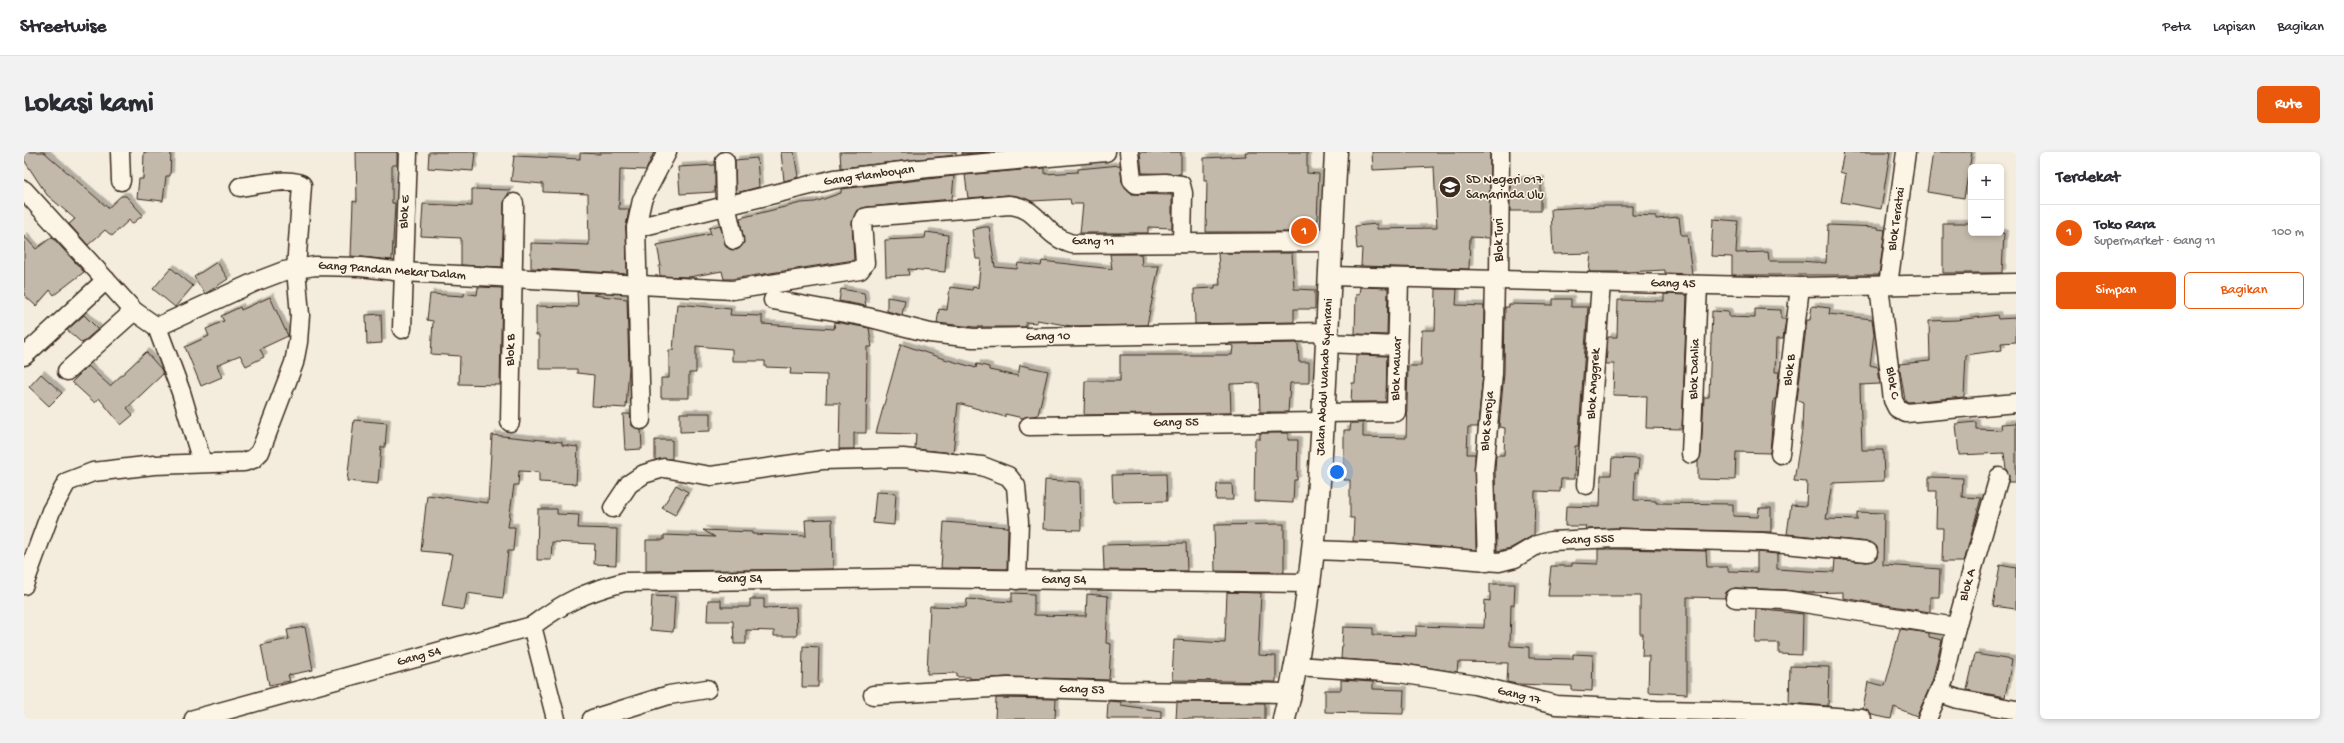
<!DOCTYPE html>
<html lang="id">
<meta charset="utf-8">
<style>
:root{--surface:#fff;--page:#f2f2f3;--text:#2b2b33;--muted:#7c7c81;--line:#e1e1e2;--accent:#ea580c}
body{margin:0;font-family:"Gochi Hand",sans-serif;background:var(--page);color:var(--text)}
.controls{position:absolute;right:12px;top:12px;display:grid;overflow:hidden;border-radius:6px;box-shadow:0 2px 6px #0003}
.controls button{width:36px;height:36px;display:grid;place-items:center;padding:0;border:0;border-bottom:1px solid var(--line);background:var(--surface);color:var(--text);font:20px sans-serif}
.you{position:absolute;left:1313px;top:320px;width:14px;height:14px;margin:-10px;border:3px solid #fff;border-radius:50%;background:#1a73e8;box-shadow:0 0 0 6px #1a73e833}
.badge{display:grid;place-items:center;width:26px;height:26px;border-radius:50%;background:var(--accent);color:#fff;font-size:13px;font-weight:700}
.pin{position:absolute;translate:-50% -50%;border:2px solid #fff;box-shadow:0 1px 4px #0006}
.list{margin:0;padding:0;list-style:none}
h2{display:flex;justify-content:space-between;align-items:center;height:52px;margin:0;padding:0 16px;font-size:17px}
h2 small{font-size:13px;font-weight:400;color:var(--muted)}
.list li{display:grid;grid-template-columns:26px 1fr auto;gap:12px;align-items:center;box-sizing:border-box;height:56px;padding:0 16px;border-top:1px solid var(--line)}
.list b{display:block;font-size:15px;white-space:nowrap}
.list p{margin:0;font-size:13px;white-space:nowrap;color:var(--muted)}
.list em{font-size:13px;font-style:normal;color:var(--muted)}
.actions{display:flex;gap:8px;padding:12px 16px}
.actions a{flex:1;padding:9px 0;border:1px solid var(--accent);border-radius:6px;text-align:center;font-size:14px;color:var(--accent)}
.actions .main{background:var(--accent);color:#fff}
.map{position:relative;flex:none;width:1992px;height:567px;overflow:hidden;border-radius:6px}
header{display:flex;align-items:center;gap:24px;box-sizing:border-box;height:56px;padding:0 20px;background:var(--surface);border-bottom:1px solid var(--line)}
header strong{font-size:19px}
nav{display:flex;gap:22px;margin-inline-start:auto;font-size:14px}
.intro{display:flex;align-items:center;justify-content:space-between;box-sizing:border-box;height:96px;padding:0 24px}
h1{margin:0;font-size:28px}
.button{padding:10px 18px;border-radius:6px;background:var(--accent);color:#fff;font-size:14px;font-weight:700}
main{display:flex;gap:24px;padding:0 24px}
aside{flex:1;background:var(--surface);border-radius:6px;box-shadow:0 2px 6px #0003}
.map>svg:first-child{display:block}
.building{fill:#c3b9aa;stroke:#3b2a1e;filter:url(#shadow)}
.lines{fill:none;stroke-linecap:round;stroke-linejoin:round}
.minor-casing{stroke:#3b2a1e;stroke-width:21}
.trunk-casing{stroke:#3b2a1e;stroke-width:25}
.minor{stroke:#fcf5e5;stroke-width:18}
.trunk{stroke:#fcf5e5;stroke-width:22}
.labels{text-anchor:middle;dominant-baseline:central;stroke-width:3;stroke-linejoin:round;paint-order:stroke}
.street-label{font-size:13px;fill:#3b2a1e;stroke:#fcf5e5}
.poi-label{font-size:13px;fill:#3b2a1e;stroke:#fcf5e5;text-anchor:start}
</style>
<header>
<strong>Streetwise</strong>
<nav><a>Peta</a><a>Lapisan</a><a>Bagikan</a></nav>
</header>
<div class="intro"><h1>Lokasi kami</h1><a class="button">Rute</a></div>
<main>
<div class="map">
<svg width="1992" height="567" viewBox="0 0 1992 567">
<defs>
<filter id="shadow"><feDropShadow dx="3.5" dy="-3.5" stdDeviation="0" flood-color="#0004"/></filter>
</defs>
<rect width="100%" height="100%" fill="#f4eddd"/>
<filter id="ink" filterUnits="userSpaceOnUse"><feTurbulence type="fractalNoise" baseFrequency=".025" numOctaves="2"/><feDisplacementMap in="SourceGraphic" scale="8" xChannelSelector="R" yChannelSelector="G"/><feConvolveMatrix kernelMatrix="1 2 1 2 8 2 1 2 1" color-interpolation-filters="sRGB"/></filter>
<g filter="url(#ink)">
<g class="building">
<polygon points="0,0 20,0 84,56 97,44 102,44 119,63 108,72 105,68 88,84 81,78 64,93 45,72 51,67 23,43 0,8"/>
<polygon points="120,0 147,0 146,24 142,24 139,49 113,46 115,27 119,27"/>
<polygon points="332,0 373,0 373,13 368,13 368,51 371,51 368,108 327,104 329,49 333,50"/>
<polygon points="405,0 451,0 449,19 404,16"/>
<polygon points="576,0 630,0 622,18 596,17 595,57 605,57 602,76 603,122 507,116 507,91 565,93 564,42 519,40 519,32 487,29 490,4 556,7 556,1 576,2"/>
<polygon points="757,0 770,0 774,25 760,29"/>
<polygon points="816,0 932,0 932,3 817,16"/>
<polygon points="938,0 965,0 938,2"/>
<polygon points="1116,0 1157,0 1157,22 1118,21"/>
<polygon points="1221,0 1283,0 1283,21 1295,22 1293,68 1292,68 1290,80 1182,80 1183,28 1180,28 1180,6 1222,4"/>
<polygon points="1348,0 1466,0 1465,86 1446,85 1445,117 1337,114 1338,96 1333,97 1331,74 1353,72 1353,77 1413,76 1410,15 1349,18"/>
<polygon points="1820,0 1866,0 1857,57 1817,50 1822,22 1816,20"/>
<polygon points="1909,0 1948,0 1940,46 1903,40"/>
<polygon points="733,6 735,35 712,41 711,8"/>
<polygon points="691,13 691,40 656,42 654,15"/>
<polygon points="1096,13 1098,30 1108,42 1148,43 1148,76 1124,75 1124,81 1056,81 1059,52 1047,52 1046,47 1008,49 984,43 944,46 941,23 1021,16 1021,22 1054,20 1054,17"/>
<polygon points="930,24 928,47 843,55 833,58 828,71 830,108 708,127 700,127 698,119 665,125 636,124 635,114 637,114 633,93 687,82 685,76 696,73 702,95 713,98 720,91 716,66 777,51 791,50 817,41 817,37"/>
<rect x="1486" y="28" width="31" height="31"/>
<polygon points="448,37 486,38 480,51 478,115 437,113 437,86 397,84 399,52 448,54"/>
<polygon points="1576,54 1608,54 1608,63 1632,64 1632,67 1655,65 1657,83 1663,83 1668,122 1641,121 1641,118 1602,120 1565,120 1567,101 1529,102 1527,57"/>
<polygon points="1689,67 1714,69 1712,101 1744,100 1745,109 1776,109 1802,111 1804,73 1854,75 1854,77 1861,78 1855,123 1708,123 1708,105 1687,104"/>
<polygon points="1919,71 1947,71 1947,81 1980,81 1978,121 1919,121"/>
<polygon points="960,75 965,75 971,115 993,117 994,111 1017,114 1018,109 1088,117 1086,102 1117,102 1118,114 1135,114 1123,173 1047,174 1013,168 1013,171 1002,170 1002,175 950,175 913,171 915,157 923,158 926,135 948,138 949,135 954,136 957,107 952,107 948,78"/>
<polygon points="902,80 924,83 921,120 884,117 885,123 862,124 861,88 901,86"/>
<polygon points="0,84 12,97 28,85 60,120 30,143 26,138 12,154 0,143"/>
<polygon points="1194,101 1268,101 1270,137 1291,138 1291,157 1270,157 1270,170 1171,172 1170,137 1191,136 1191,133 1196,133"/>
<polygon points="193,110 204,127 181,142 170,125"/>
<polygon points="147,116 169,134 151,155 129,137"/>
<polygon points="454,135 478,136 476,233 435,232 436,204 407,202 409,169 403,168 406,142 440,144 440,141 453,143"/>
<polygon points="1336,135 1364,136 1363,183 1331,182 1332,142 1335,142"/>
<polygon points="817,137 840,141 842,154 815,149"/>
<polygon points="1412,137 1433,137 1432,153 1460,154 1459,221 1454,275 1444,275 1443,302 1451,302 1452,398 1329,389 1330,366 1326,366 1326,328 1320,328 1320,278 1326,278 1327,271 1339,271 1339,285 1382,286 1384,214 1397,214 1398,178 1411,178"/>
<polygon points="553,140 576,141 569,143 603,147 605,216 602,256 568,254 570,223 553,221 553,217 515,217 515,183 512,183 512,154 554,155"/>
<polygon points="1640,142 1663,143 1658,277 1622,276 1623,244 1589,243 1590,212 1582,212 1584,185 1593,185 1594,148 1640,149"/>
<polygon points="246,145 264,184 236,197 240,205 222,214 216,203 193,213 198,225 177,234 161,195 185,184 182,177 200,169 197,164 216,155 217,158"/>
<polygon points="863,145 881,148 878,163 863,159"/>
<polygon points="1529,147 1547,147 1547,155 1564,155 1554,294 1551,294 1550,327 1537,327 1536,340 1511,339 1510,383 1487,396 1473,399 1471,318 1472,303 1480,303 1481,276 1475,275 1480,222 1481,155 1485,155 1485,152 1529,153"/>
<polygon points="653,152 707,157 706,163 738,164 738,172 810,177 811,170 845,176 848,195 843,195 842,281 830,281 830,297 815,297 816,251 802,251 803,223 766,222 767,216 741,215 741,209 708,209 708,197 672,194 672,221 665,221 665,246 637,246 637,226 645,226 645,198 649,198"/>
<polygon points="1788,154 1806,156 1805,162 1848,167 1850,182 1846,213 1854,215 1856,232 1836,233 1838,298 1859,298 1860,329 1808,331 1802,367 1833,368 1833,360 1860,361 1859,413 1916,417 1915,445 1906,445 1906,460 1819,446 1819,440 1783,441 1762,438 1711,436 1702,440 1701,446 1663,445 1663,542 1624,540 1625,504 1618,504 1619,482 1616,482 1616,444 1524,444 1527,414 1548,414 1548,411 1574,412 1574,397 1592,397 1682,399 1683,415 1704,415 1704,419 1733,420 1733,400 1753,402 1753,417 1783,419 1810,420 1811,407 1843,410 1853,406 1853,395 1845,390 1763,382 1767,353 1782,354 1783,330 1770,329 1778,278 1779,250 1773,248 1783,168 1786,168"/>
<polygon points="1731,157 1757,158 1757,167 1762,167 1759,187 1752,187 1751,220 1755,220 1752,247 1750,247 1746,301 1712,300 1711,328 1674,327 1674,309 1677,302 1680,245 1685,245 1688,159 1705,160 1705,165 1731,166"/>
<polygon points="357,162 358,191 343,192 342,163"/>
<polygon points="60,163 74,177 58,191 43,178"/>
<polygon points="1973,163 1974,167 1992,166 1992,190 1977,191 1978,198 1942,203 1940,245 1884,250 1881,248 1875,212 1906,209 1905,169 1933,168"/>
<polygon points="1272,191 1274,192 1275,210 1285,210 1285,231 1266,231 1264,260 1236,260 1235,231 1206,232 1207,261 1060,263 1061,229 1096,229 1096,203 1208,203 1209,194 1201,192"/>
<polygon points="877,192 917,206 952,216 953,212 965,215 965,218 994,224 996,213 1024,219 1014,263 999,266 981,262 981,265 934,251 929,301 891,297 892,282 852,281"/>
<polygon points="122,200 137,217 139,222 103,256 109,263 97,273 75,246 71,251 48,230 64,214 86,234"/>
<polygon points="1332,203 1363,204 1362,250 1327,250 1328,231 1331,231"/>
<polygon points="17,222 38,241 25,254 5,235"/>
<polygon points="656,261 686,261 686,279 656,280"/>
<polygon points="599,262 606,262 608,274 617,278 618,297 601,298"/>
<polygon points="330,268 363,271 361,295 357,295 354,332 323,329"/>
<polygon points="1952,270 1952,277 1978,278 1977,272 1992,271 1992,330 1984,330 1985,323 1982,317 1980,301 1935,303 1932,272"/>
<polygon points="1236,281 1264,281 1264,288 1274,288 1273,328 1270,328 1269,351 1230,349 1231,287 1236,287"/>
<polygon points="468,283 538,290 538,293 554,295 552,332 515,330 515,320 495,319 494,333 490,333 484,375 491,375 489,399 484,399 479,446 443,441 440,458 418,454 428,402 397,399 403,343 464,351"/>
<polygon points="631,288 648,288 648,307 631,308"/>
<polygon points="1588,306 1615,307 1614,321 1611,321 1610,348 1632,349 1632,351 1709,352 1709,364 1734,365 1735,356 1747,356 1747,380 1592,376 1561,377 1562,374 1541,374 1542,354 1576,355 1577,323 1587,323"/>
<polygon points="1142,322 1143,349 1089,350 1088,323"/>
<polygon points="1905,325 1939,326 1938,345 1957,346 1940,410 1918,410 1919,376 1912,376 1913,339 1905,339"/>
<polygon points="1021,328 1056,330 1057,378 1019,377"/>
<polygon points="1193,332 1208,332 1209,348 1192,348"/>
<polygon points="652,333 664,340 651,363 638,356"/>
<polygon points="852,340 872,341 870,373 849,371"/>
<polygon points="514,357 533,357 533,362 555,363 554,376 593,377 592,413 570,412 571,392 528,390 527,408 513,408"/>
<polygon points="808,367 809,417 622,419 622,388 640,388 640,383 691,385 679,378 728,380 728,382 782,384 781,368"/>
<polygon points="920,370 984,375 983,417 917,416"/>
<polygon points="1260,372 1260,420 1191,419 1190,373"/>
<polygon points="1162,391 1163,419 1080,418 1079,393"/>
<polygon points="1976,413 1992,416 1992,457 1969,454"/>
<polygon points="1466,432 1491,432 1490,453 1487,453 1486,494 1505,495 1505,506 1549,507 1549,502 1569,503 1568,539 1548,538 1548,534 1493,532 1483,530 1484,511 1434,510 1433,520 1376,511 1317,507 1319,475 1349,476 1349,483 1392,484 1392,474 1460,476 1461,448 1466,449"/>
<polygon points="1203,440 1237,441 1234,503 1252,504 1252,530 1148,528 1150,488 1201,491"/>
<polygon points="988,441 1010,442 1010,463 1062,464 1063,442 1084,444 1082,491 1087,492 1085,528 984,525 946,527 946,525 933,525 933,521 903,522 906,454 942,455 943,447 988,450"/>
<polygon points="628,444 651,445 649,480 626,478"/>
<polygon points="726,447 740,447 740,456 772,455 773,484 750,484 750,479 722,478 722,492 710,492 709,469 683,469 684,448 697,448 697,455 726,455"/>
<polygon points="1732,457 1779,462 1778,503 1755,502 1755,491 1731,491"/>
<polygon points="281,475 289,518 264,523 266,529 245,533 237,493 265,487 263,478"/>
<polygon points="1876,477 1905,481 1905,485 1918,488 1908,530 1893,564 1870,555 1867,567 1848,563 1839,557 1844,530 1861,534"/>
<polygon points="779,494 795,495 794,535 778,535"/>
<polygon points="1951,502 1988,508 1981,545 1943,538"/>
<polygon points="1766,514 1805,515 1804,554 1765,551"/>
<polygon points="1317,528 1349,530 1349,537 1380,538 1379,562 1301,560 1301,538 1317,538"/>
<polygon points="972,546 1032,547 1031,567 971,567"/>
<polygon points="1084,549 1097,550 1097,553 1137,559 1137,567 1083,567"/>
<polygon points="1153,550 1241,551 1241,567 1152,567"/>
</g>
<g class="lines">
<g class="minor-casing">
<g id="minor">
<polyline points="96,0 97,29"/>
<polyline points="1105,0 1108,28 1112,32 1141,31 1157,33 1159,41 1158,91"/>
<polyline points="701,9 702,53 710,88"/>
<path d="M0,38L110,159L133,175L231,130L260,119L291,114L337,115L379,120L709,138L836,118L841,111L838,71L840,66L844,65L985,53C1016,55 1017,83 1048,92L1308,90"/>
<polyline points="612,76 811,27 904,16 1082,0"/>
<polyline points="1306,124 1776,135 1992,131"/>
<polyline points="1475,128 1476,0"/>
<polyline points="1864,133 1882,0"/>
<polyline points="1855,134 1869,248 1873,256 1882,261 1992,251"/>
<polyline points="749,148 843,165 906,181 949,186 1303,180"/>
<polyline points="133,175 157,240 178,310"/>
<polyline points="378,177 384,0"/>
<polyline points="1302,191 1374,194"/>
<polyline points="0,204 82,128"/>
<polyline points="43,219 110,159"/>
<polyline points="1300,261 1372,260 1375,126"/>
<polyline points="617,268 612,76 618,48 643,0"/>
<polyline points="486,270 490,51"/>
<polyline points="1005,274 1299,270"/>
<polyline points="1667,302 1674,133"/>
<polyline points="1756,302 1776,135"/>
<polyline points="1562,333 1577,131"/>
<polyline points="589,356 605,332 620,322 640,316 687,324 798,308 879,306 958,314 984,324 992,334 995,370 993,428"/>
<polyline points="1290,398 1369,401 1475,410 1491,406 1513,393 1527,389 1592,386 1738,390 1844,400"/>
<polyline points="1463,410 1460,318 1469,222 1471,127"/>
<path d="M0,433L27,359L43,330L69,320L130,313L220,310L229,307L236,300L270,211L274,190L276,163L272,117L278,33C270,25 229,33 216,35"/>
<polyline points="1711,446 1761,448 1932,475"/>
<polyline points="508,474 532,567"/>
<polyline points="1273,514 1375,521 1451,533 1532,553 1632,558 1747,560 1838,567"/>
<polyline points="1916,541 1934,547 1992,558"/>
<polyline points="849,543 984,535 1095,539 1267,541"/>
<path d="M170,567L508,474C540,450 562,440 600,430L885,426L1285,431"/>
<polyline points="568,567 645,543 683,537"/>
<polyline points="1903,567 1920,528 1932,475 1975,325"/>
</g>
</g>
<g class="trunk-casing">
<path id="trunk" d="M1260,567C1291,443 1297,317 1303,190C1305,127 1309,63 1312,0"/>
</g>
<use href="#minor" class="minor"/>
<use href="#trunk" class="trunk"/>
</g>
</g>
<defs>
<g id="school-disc" transform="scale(1.15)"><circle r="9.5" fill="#3b2a1e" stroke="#fcf5e5"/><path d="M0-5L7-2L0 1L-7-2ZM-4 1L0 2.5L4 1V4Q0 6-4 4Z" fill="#fff"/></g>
</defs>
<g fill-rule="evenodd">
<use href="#school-disc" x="1426" y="35"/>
</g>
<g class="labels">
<g class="street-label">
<text transform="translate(845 24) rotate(-8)">Gang Flamboyan</text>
<text transform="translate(381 60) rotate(-87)">Blok E</text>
<text transform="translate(1873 67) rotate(-82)">Blok Teratai</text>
<text transform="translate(1475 88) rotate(-90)">Blok Turi</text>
<text transform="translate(1069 90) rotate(2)">Gang 11</text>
<text transform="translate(368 119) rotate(4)">Gang Pandan Mekar Dalam</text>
<text transform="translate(1649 132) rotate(1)">Gang 45</text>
<text transform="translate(1024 185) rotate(-1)">Gang 10</text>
<text transform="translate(487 198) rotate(-89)">Blok B</text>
<text transform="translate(1373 217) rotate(-88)">Blok Mawar</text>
<text transform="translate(1671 217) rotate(-88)">Blok Dahlia</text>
<text transform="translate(1766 218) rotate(-83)">Blok B</text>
<text transform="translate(1301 225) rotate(-87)">Jalan Abdul Wahab Syahrani</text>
<text transform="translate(1868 231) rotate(81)">Blok C</text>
<text transform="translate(1570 232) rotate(-86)">Blok Anggrek</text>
<text transform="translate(1464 269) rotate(-85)">Blok Seroja</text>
<text transform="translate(1152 271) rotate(-1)">Gang 55</text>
<text transform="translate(1564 388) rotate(-2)">Gang 555</text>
<text x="716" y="427">Gang 54</text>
<text x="1040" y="428">Gang 54</text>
<text transform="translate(1944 433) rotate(-74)">Blok A</text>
<text transform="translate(395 505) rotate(-15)">Gang 54</text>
<text transform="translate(1058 538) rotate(2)">Gang 53</text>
<text transform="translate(1495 544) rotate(14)">Gang 17</text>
</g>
<g class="poi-label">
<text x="1442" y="28">SD Negeri 017<tspan x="1442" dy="15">Samarinda Ulu</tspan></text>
</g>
</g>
</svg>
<div class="controls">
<button>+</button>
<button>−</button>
</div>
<div class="you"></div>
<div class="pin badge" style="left:1280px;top:79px">1</div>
</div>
<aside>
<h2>Terdekat<small></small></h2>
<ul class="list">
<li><span class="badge">1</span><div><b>Toko Rara</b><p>Supermarket · Gang 11</p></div><em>100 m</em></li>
</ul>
<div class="actions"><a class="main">Simpan</a><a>Bagikan</a></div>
</aside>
</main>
